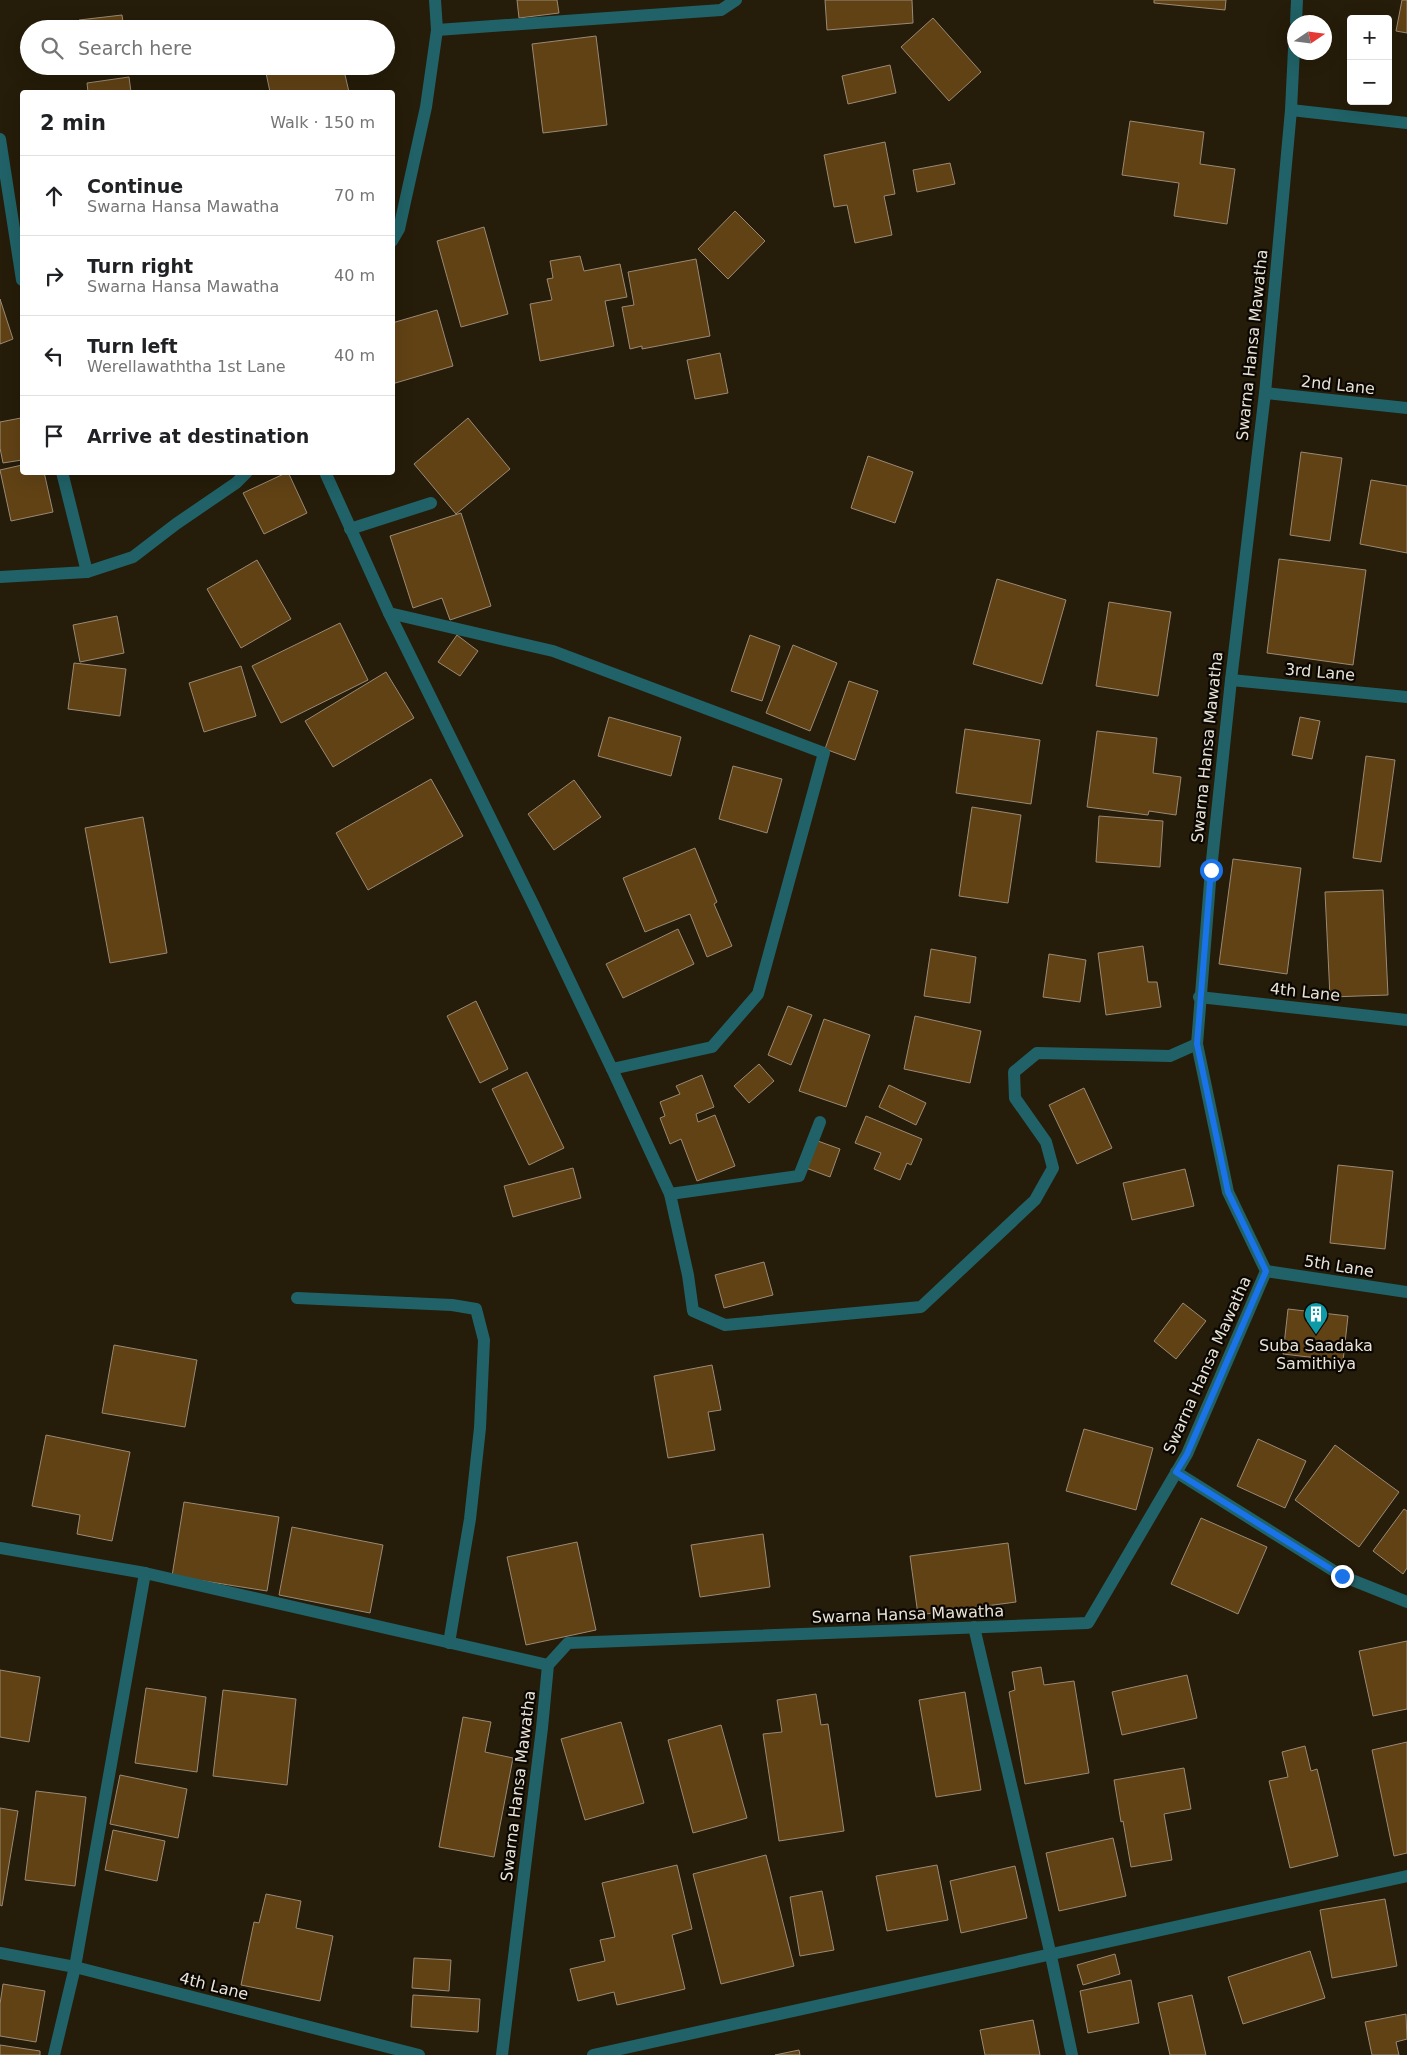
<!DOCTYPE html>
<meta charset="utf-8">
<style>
:root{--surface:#fff;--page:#f2f2f2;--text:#202124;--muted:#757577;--line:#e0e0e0}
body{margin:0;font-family:"DejaVu Sans",sans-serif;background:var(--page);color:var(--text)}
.controls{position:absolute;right:15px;top:15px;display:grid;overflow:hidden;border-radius:5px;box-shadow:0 5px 20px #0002}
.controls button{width:45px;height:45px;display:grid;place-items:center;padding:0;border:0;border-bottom:1px solid var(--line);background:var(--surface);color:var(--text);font:25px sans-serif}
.compass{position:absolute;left:1287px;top:15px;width:45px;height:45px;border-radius:50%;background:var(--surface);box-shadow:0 5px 20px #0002;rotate:77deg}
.stop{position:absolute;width:15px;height:15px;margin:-11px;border:4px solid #1a73e8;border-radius:50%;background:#fff}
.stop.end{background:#1a73e8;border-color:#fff;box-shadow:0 1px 5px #0008}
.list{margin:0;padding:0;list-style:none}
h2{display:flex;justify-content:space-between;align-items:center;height:65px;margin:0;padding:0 20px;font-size:21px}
h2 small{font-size:16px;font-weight:400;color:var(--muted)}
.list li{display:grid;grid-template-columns:32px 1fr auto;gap:15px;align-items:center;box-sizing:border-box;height:80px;padding:0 20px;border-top:1px solid var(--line)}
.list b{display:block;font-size:19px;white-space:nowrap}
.list p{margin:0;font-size:16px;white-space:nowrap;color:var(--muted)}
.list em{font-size:16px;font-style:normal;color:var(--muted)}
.icon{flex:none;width:28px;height:28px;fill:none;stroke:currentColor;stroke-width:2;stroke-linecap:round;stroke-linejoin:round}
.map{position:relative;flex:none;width:1407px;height:2055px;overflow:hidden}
.search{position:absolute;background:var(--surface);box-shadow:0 5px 20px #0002;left:20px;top:20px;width:375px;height:55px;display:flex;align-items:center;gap:12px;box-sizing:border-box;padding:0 18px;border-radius:28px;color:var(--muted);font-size:19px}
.panel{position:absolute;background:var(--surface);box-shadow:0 5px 20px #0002;left:20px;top:90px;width:375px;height:385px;border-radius:5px}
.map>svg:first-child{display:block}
.building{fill:#614215;stroke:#9a8975}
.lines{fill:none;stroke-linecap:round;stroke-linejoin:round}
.minor{stroke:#206267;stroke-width:12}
.route{stroke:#1a73e8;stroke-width:6}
.labels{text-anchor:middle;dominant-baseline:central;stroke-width:4.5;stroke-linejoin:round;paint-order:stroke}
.street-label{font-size:16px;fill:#e9e3d7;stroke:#0b0702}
.poi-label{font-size:16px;fill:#e9e3d7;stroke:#0b0702}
</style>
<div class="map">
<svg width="1407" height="2055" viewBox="0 0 1407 2055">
<rect width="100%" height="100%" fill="#251c09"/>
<g class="building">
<polygon points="517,0 557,0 559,13 519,18"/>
<polygon points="825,0 912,0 913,23 827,30"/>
<polygon points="1154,0 1226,0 1225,10 1154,3"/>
<polygon points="1402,0 1407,0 1407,33 1396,31"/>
<polygon points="122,15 124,29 80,29 79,20"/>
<polygon points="933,18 981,72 949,101 901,47"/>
<polygon points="596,36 607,125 543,133 532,44"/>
<polygon points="890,65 896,93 848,104 842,76"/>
<polygon points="274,66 343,66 349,92 270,92 265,68"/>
<polygon points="129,77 131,92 88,92 87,83"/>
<polygon points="1130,121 1204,132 1200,164 1235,169 1227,224 1174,216 1179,183 1122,175"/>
<polygon points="885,142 895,194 884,196 892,235 855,243 847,205 834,207 824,155"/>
<polygon points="950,163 955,184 917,192 913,170"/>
<polygon points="735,211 765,241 728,279 698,249"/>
<polygon points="484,227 508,314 461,327 437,241"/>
<polygon points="580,256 584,271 620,264 627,297 605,301 614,346 540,361 530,304 552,300 547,279 553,278 550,261"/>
<polygon points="696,259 710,336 642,349 642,346 630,349 622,307 634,305 628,272"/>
<polygon points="0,299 13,339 0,344"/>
<polygon points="437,310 453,366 392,384 392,323"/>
<polygon points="720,353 728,393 695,399 687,360"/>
<polygon points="21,418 22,460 3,463 0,448 0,422"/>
<polygon points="468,418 510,469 456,514 414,464"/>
<polygon points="1301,452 1342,458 1330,541 1290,535"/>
<polygon points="868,456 913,472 895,523 851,508"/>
<polygon points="22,465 22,472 44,472 53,512 11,521 0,470"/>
<polygon points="288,472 307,513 264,534 243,493"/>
<polygon points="1371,480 1407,486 1407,553 1360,544"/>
<polygon points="461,513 491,606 450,620 442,598 413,608 390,536"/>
<polygon points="1279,559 1366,570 1353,665 1267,653"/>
<polygon points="257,560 291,619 241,648 207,589"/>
<polygon points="997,579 1066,600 1042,684 973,664"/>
<polygon points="1109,602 1171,612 1158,696 1096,686"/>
<polygon points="117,616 124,653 80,662 73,625"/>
<polygon points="340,623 368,680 281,723 252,666"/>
<polygon points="457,635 478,651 460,676 438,662"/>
<polygon points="750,635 780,646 762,701 731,691"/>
<polygon points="793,645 837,663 810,731 766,713"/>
<polygon points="74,663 126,669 120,716 68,709"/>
<polygon points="241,666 256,716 204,732 189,683"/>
<polygon points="386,672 414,718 333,767 305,721"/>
<polygon points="849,681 878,691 855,760 825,749"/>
<polygon points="609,717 681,737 671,776 598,756"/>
<polygon points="1300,717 1320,721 1312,759 1292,755"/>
<polygon points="965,729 1040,740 1031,804 956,793"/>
<polygon points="1097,731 1157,738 1153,773 1181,777 1176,815 1149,811 1148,815 1087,807"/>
<polygon points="1366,756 1395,760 1381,862 1353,858"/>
<polygon points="733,766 782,779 767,833 719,819"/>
<polygon points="431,779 463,836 368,890 336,833"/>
<polygon points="574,780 601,817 554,850 528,814"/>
<polygon points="972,807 1021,815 1008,903 959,896"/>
<polygon points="1099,816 1163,821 1160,867 1096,862"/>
<polygon points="143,817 167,953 110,963 85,828"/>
<polygon points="695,848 717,902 714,904 732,946 707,957 690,914 645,932 623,878"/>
<polygon points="1233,859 1301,868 1287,974 1219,964"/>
<polygon points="1383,890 1388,995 1330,997 1325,892"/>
<polygon points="678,929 694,964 623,998 606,964"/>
<polygon points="1143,946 1148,982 1157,982 1161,1007 1106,1015 1098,953"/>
<polygon points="931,949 976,957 970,1003 924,996"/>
<polygon points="1049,954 1086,960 1080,1002 1043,997"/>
<polygon points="476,1001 508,1069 480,1083 447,1016"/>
<polygon points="788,1006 812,1015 791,1065 768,1055"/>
<polygon points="915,1016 981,1031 970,1083 904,1069"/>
<polygon points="824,1019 870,1035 846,1107 799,1091"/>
<polygon points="759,1064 774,1081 749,1103 734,1086"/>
<polygon points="527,1072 564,1148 529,1165 492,1089"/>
<polygon points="702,1075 714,1107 696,1114 698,1122 715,1115 735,1166 697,1181 681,1139 670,1144 660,1118 665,1116 660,1102 680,1094 676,1086"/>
<polygon points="889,1085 926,1103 916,1125 879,1107"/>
<polygon points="1084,1088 1112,1148 1077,1164 1049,1105"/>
<polygon points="866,1116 922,1139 911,1165 907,1163 900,1180 874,1169 881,1153 855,1143"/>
<polygon points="815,1140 840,1149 830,1177 806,1168"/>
<polygon points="1338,1165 1393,1171 1385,1249 1330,1243"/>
<polygon points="573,1168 581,1198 513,1217 504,1186"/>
<polygon points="1185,1169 1194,1206 1132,1220 1123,1183"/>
<polygon points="764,1262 773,1295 724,1308 715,1275"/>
<polygon points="1183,1303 1206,1321 1176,1359 1154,1341"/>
<polygon points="1288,1309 1348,1316 1343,1361 1283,1354"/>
<polygon points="114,1345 197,1360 185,1427 102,1413"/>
<polygon points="712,1365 721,1410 708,1412 715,1450 668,1458 654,1376"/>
<polygon points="1084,1429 1153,1448 1136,1510 1066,1491"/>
<polygon points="46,1435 130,1452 112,1541 77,1534 80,1515 32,1506"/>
<polygon points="1258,1439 1306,1461 1285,1508 1237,1486"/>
<polygon points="1335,1445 1399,1492 1359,1547 1295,1500"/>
<polygon points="184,1502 279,1517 267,1591 172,1576"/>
<polygon points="1404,1509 1407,1511 1407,1568 1403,1574 1373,1551"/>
<polygon points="1201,1518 1267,1547 1238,1614 1171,1584"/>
<polygon points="292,1527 383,1545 370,1613 279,1595"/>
<polygon points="763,1534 770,1587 700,1597 691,1545"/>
<polygon points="577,1542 596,1630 526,1645 507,1557"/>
<polygon points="1008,1543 1016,1602 918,1615 910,1556"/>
<polygon points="1407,1641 1407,1709 1373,1716 1359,1651"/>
<polygon points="1041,1667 1044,1685 1074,1681 1089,1773 1025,1784 1009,1692 1015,1690 1012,1672"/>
<polygon points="0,1670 40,1677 29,1742 0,1737"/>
<polygon points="1187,1675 1197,1718 1122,1735 1112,1692"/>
<polygon points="146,1688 206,1697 197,1772 135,1763"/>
<polygon points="223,1690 296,1699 287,1785 213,1776"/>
<polygon points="965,1692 981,1790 936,1797 919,1700"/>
<polygon points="816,1694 821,1725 828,1724 844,1831 779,1841 763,1734 782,1732 777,1700"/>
<polygon points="463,1717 491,1722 485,1752 513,1758 494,1857 439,1847"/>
<polygon points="621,1722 644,1803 585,1820 561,1739"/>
<polygon points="721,1725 747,1818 693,1833 668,1740"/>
<polygon points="1407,1742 1407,1853 1394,1856 1372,1750"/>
<polygon points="1305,1746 1311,1771 1317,1769 1338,1856 1290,1868 1269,1781 1288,1777 1282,1752"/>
<polygon points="1184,1768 1191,1809 1164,1814 1172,1860 1131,1867 1123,1821 1121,1822 1114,1780"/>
<polygon points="120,1775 187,1789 178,1838 110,1824"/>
<polygon points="36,1791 86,1797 75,1886 25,1880"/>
<polygon points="0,1808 18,1811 2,1906 0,1905"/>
<polygon points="113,1830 165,1841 157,1881 105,1870"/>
<polygon points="1113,1838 1126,1896 1059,1911 1046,1853"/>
<polygon points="766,1855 794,1966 721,1984 693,1874"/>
<polygon points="677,1865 692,1929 672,1935 685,1989 617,2005 614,1992 578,2001 570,1969 605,1961 600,1940 615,1937 602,1883"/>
<polygon points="937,1865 948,1920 887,1931 876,1876"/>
<polygon points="1015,1866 1027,1918 961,1933 950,1881"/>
<polygon points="822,1891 834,1950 800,1956 790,1897"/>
<polygon points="266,1894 301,1901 296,1928 333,1936 320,2001 241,1985 254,1922 259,1923"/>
<polygon points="1385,1899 1397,1966 1332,1978 1320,1910"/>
<polygon points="1310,1951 1325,1998 1243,2024 1228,1977"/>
<polygon points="1115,1954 1120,1974 1083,1985 1077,1965"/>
<polygon points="414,1958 451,1960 449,1991 412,1988"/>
<polygon points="1131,1980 1139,2023 1088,2033 1080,1991"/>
<polygon points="3,1984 45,1991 36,2042 0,2036 0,2004"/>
<polygon points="413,1995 480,1999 478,2032 411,2027"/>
<polygon points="1192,1995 1206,2055 1170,2055 1158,2003"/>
<polygon points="1406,2014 1407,2039 1396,2042 1399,2055 1372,2055 1365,2022"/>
<polygon points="1033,2020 1040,2055 985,2055 980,2030"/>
<polygon points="0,2045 40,2051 40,2055 0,2055"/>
<polygon points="799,2050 800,2055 775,2055"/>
</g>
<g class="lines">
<g class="minor">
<polyline points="1296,22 1297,0"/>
<polyline points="437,30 721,10 736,0"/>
<polyline points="1291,110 1407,123"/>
<polyline points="0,139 22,280"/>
<polyline points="392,241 399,229 426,107 437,30 435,0"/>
<polyline points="1265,393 1407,408"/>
<polyline points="62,472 87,572"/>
<polyline points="325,472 389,613 534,906 612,1069 670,1194 688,1275 693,1311 725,1325 921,1307 1035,1200 1053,1168 1046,1142 1015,1098 1014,1072 1037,1053 1170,1056 1197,1044"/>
<polyline points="350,529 431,503"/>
<polyline points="0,577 87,572 133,557 176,524 236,483 247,472"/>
<polyline points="389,613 553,651 824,753 758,994 712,1047 612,1069"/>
<polyline points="1231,680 1407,697"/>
<polyline points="1199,997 1407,1020"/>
<polyline points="670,1194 799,1176 820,1122"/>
<polyline points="1266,1271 1407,1292"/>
<polyline points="297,1298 452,1305 476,1309 484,1340 480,1428 470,1519 449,1643"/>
<polyline points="1176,1472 1342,1576 1407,1602"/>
<polyline points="0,1548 145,1573 548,1665"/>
<polyline points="974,1627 1051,1956 1072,2055"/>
<polyline points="0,1953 75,1967 419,2055"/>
<polyline points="54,2055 75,1967 145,1573"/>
<polyline points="502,2055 542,1728 548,1665 568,1643 1088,1623 1187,1454 1266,1271 1228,1192 1197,1044 1211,870 1231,680 1265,393 1291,110 1294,49"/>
<polyline points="593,2055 1407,1876"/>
</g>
</g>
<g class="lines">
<polyline class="route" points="1211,870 1197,1044 1228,1192 1266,1271 1187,1454 1176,1472 1342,1576"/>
</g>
<defs>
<g id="building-pin" transform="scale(1.25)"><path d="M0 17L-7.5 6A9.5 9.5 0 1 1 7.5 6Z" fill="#0f9aa8" stroke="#0b0702"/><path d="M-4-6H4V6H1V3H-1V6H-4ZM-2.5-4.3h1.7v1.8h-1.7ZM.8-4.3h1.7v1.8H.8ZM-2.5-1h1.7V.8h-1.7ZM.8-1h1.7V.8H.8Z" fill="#fff"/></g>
</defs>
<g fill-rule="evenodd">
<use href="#building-pin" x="1316" y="1314"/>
</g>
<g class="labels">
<g class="street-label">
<text transform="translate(1252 345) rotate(-84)">Swarna Hansa Mawatha</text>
<text transform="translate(1338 385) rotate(6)">2nd Lane</text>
<text transform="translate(1320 672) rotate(5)">3rd Lane</text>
<text transform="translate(1207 747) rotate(-84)">Swarna Hansa Mawatha</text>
<text transform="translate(1305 992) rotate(6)">4th Lane</text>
<text transform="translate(1339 1266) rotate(9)">5th Lane</text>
<text transform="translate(1207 1365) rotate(-66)">Swarna Hansa Mawatha</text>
<text transform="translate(908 1614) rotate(-2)">Swarna Hansa Mawatha</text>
<text transform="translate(518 1786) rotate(-83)">Swarna Hansa Mawatha</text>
<text transform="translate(214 1986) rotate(14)">4th Lane</text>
</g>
<g class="poi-label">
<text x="1316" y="1345">Suba Saadaka<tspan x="1316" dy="18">Samithiya</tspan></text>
</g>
</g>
</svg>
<div class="controls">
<button>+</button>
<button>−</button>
</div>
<svg class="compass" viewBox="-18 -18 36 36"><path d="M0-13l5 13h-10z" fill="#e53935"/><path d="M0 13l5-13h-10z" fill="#757577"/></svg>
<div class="stop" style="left:1211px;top:870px"></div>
<div class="stop end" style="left:1342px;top:1576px"></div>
<div class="search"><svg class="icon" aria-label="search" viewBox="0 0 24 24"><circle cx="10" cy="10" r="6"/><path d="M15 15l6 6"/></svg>Search here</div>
<section class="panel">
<h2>2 min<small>Walk · 150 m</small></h2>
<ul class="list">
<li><svg class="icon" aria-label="ahead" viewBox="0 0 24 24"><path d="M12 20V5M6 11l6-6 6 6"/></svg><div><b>Continue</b><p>Swarna Hansa Mawatha</p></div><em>70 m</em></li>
<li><svg class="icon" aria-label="right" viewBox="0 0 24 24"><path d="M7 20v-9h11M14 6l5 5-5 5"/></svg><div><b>Turn right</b><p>Swarna Hansa Mawatha</p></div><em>40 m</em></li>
<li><svg class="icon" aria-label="left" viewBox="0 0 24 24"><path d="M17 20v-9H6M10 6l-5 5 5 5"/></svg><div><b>Turn left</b><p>Werellawaththa 1st Lane</p></div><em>40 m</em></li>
<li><svg class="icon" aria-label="arrive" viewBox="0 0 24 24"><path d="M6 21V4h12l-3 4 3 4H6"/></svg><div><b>Arrive at destination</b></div></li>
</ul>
</section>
</div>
